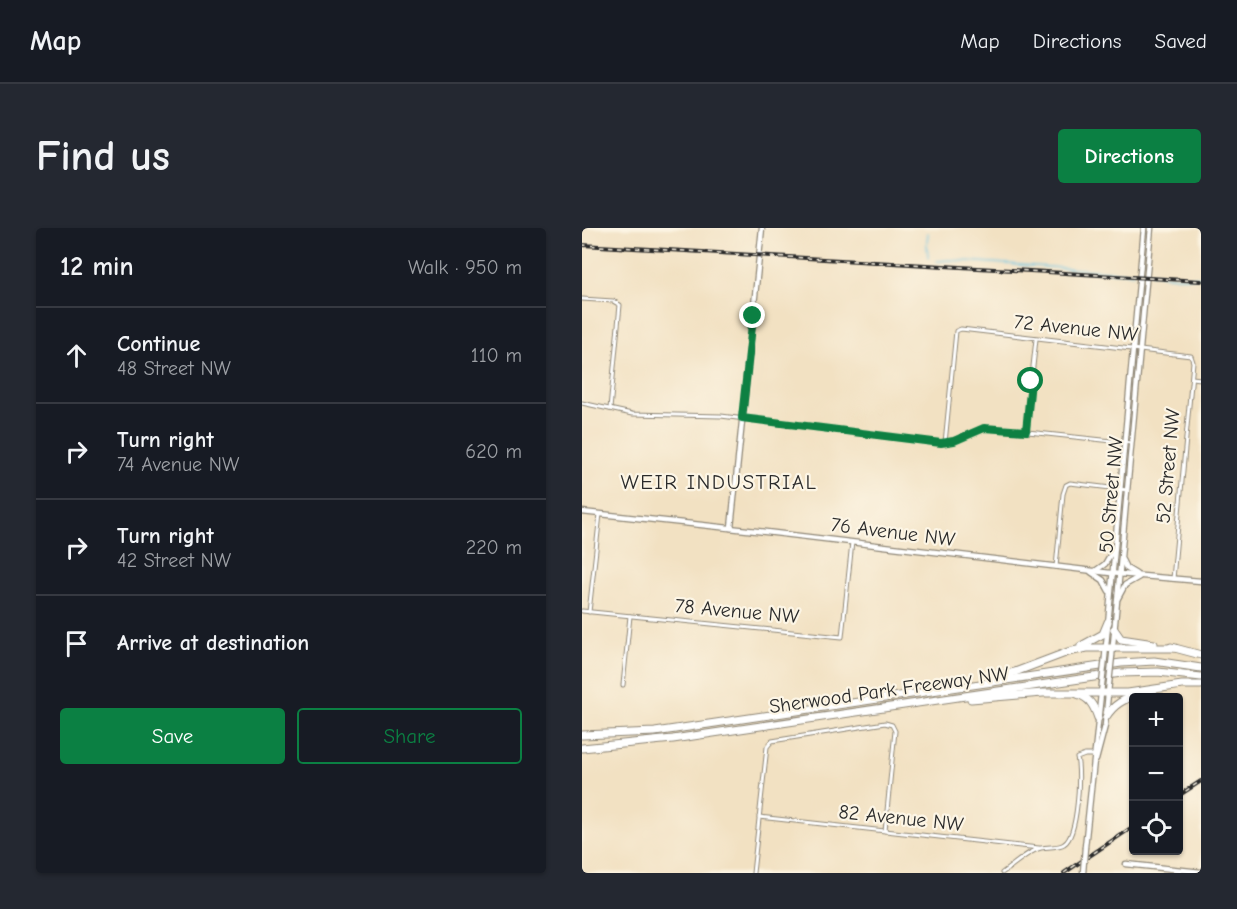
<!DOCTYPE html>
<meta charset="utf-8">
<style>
:root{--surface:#171b24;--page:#242831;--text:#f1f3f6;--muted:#9ea1a6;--line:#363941;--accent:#0b8043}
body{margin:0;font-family:"Comic Neue",sans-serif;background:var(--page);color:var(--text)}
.controls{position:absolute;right:18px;bottom:18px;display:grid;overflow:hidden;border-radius:6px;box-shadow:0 2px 4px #0004}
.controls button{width:54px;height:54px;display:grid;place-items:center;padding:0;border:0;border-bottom:2px solid var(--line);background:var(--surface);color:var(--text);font:30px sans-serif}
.stop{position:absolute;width:18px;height:18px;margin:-14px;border:4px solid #0b8043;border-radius:50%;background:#fff}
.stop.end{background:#0b8043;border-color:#fff;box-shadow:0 2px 6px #0008}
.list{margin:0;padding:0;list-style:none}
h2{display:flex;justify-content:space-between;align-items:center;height:78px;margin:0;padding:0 24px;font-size:26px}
h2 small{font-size:20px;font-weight:400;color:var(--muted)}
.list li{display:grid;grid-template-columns:39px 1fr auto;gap:18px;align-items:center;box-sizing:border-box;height:96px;padding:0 24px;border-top:2px solid var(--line)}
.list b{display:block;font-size:22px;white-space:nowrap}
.list p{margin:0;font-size:20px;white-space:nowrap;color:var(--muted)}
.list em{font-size:20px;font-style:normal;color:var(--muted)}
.actions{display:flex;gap:12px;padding:18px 24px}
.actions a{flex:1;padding:14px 0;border:2px solid var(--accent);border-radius:6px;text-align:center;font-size:21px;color:var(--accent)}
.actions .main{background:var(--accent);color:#fff}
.icon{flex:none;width:33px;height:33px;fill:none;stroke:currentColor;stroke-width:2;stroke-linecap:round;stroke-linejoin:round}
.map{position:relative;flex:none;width:619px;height:645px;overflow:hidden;border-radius:6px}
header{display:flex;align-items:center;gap:36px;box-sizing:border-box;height:84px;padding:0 30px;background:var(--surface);border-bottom:2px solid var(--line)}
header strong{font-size:28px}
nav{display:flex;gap:33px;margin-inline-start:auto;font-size:21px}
.intro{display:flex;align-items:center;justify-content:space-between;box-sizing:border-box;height:144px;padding:0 36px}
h1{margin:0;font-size:42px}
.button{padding:15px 27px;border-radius:6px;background:var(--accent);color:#fff;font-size:21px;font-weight:700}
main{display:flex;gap:36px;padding:0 36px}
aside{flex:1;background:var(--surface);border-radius:6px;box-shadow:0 2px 4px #0004}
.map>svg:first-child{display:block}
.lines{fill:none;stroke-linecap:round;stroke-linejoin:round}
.stream{stroke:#61c1e0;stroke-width:1.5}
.street-casing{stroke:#8e8676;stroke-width:5}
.secondary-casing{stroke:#8e8676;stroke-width:7}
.highway-casing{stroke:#8e8676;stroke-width:9}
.street{stroke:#fff;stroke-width:3}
.secondary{stroke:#fff;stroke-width:4.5}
.highway{stroke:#fff;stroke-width:7}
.rail-casing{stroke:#2b2b2b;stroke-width:4}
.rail{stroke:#fcf5e5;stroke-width:1.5;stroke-dasharray:4.5;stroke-linecap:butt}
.secondary-bridge-casing{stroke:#8e8676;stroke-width:7;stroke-linecap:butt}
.secondary-bridge{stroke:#fff;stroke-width:4.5}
.route{stroke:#0b8043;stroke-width:8}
.labels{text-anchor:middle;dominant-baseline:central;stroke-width:4.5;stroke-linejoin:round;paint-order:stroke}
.street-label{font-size:20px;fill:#2b2b2b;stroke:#fcf5e5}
.neighbourhood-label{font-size:21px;letter-spacing:1.5px;fill:#2b2b2b;stroke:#fcf5e5}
</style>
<header>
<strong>Map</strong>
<nav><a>Map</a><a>Directions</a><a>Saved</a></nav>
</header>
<div class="intro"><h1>Find us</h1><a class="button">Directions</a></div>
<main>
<aside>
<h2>12 min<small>Walk · 950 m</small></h2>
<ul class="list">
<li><svg class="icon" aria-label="ahead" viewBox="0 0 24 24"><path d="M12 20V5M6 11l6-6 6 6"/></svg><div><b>Continue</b><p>48 Street NW</p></div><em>110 m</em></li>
<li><svg class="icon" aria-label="right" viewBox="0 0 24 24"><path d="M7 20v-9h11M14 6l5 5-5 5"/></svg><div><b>Turn right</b><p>74 Avenue NW</p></div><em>620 m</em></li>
<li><svg class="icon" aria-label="right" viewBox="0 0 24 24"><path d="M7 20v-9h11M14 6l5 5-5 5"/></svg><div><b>Turn right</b><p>42 Street NW</p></div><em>220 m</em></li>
<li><svg class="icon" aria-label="arrive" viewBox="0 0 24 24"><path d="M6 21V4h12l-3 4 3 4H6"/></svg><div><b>Arrive at destination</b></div></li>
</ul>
<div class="actions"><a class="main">Save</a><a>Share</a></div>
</aside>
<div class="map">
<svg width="619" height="645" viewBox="0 0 619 645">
<rect width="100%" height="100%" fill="#fcf5e5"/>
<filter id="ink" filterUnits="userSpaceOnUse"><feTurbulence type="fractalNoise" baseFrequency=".0167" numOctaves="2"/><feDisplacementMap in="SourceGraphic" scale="12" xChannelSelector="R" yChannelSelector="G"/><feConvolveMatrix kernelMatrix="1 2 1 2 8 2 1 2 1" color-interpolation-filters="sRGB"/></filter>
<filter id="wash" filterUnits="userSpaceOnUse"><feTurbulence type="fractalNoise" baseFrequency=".008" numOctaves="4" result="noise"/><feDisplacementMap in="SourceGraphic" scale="24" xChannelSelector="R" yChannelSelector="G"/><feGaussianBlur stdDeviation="1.35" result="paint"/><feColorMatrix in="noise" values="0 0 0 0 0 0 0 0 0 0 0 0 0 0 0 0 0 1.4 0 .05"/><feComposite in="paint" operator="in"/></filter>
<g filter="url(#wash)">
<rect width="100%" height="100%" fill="#f2e1c2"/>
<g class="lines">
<g class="stream">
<polyline points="345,14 346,5"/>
<polyline points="345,16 346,29"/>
<polyline points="355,33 368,32 551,45"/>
<polyline points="570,45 595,49 619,49"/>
</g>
</g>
</g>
<g filter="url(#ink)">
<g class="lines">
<g class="street-casing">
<g id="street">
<polyline points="0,71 31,73 38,77 28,181"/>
<polyline points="610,150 619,151"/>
<path d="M0,175L50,186L139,188L359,215C377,214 390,201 408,200L549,215"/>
<polyline points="444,203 454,111"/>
<polyline points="363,215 374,103 379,101 609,128 611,134 591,351"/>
<polyline points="474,339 481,266 484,257 488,255 545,262"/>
<polyline points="0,383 260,409 270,314"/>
<polyline points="7,384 18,286"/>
<polyline points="41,457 48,388"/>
<polyline points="177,589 457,620"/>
<polyline points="171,645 185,519 190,513 303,495 310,497 313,503 303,603"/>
<path d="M420,645C432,637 446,623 459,620C467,618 476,620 482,616C496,608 499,545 495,530L503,527H513"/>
</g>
</g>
<g class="secondary-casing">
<g id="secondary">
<polyline points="0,284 184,304 537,346 619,353"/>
<polyline points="149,300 180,0"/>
<polyline points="540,332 544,340 554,346"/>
<polyline points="513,343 523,336 531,322"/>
<polyline points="509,344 521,352 527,363"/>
<polyline points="536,370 543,357 557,349"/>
<polyline points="530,428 569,0"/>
<polyline points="523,429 562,0"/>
<polyline points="514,532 523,498 527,455"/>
<polyline points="503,619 520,456"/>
<polyline points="544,636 619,644"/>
</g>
</g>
<g class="highway-casing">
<g id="highway">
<polyline points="532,401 539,411 572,416"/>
<polyline points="499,418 521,406 526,394"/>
<polyline points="589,419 619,427"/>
<polyline points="408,450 433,444 486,424 505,420 593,420"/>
<path d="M495,466C508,470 512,478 516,490"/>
<polyline points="389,471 461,465 546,465 600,457 619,457"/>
<path d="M524,489C532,476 542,471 556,467"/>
<polyline points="0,507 73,504 539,435 572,433 619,440"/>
<polyline points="0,520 91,511 539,445 576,444 619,449"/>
</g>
</g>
<use href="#street" class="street"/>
<use href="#secondary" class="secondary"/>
<use href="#highway" class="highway"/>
<g class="rail-casing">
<g id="rail">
<polyline points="0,17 619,53"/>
<polyline points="596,568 619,553"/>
<polyline points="482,645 552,598"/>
</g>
</g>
<use href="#rail" class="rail"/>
<g class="secondary-bridge-casing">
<g id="secondary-bridge">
<polyline points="527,455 530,428"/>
<polyline points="520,456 523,429"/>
<polyline points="501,645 503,619"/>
</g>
</g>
<use href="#secondary-bridge" class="secondary-bridge"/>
</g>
</g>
<g class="lines" filter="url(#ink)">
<polyline class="route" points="171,88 160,190 359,215 372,213 402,200 444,203 449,153"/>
</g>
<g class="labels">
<g class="street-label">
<text transform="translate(494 100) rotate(6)">72 Avenue NW</text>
<text transform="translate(586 238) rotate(-85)">52 Street NW</text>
<text transform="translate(529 267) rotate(-85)">50 Street NW</text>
<text transform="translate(311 304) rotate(7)">76 Avenue NW</text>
<text transform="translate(155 383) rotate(5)">78 Avenue NW</text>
<text transform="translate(307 462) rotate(-8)">Sherwood Park Freeway NW</text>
<text transform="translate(319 590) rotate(6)">82 Avenue NW</text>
</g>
<g class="neighbourhood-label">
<text x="137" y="254">WEIR INDUSTRIAL</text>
</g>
</g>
</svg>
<div class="controls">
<button>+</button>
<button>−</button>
<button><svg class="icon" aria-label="locate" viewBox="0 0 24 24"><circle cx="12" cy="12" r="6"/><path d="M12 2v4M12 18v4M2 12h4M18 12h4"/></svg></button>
</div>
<div class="stop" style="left:449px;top:153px"></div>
<div class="stop end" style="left:171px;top:88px"></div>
</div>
</main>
